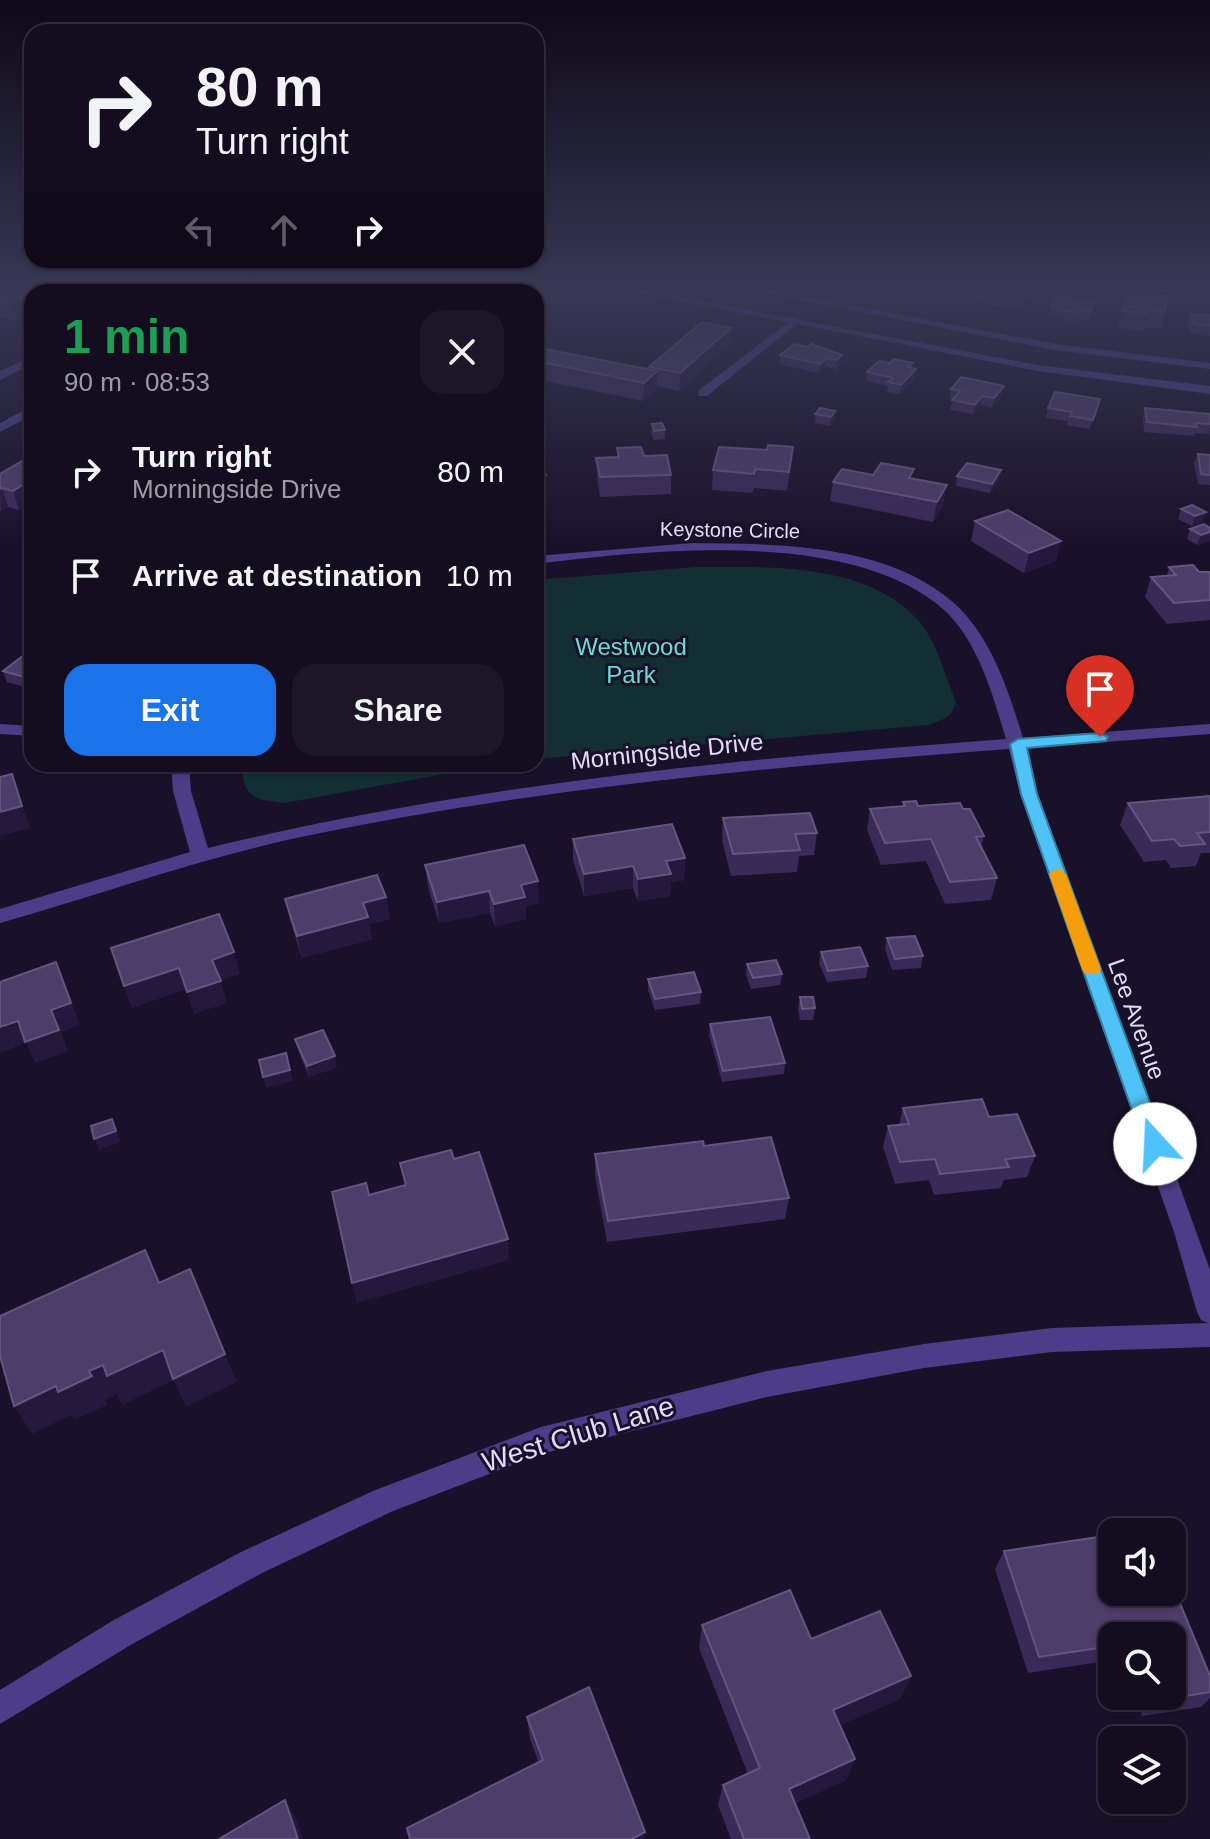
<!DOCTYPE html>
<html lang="en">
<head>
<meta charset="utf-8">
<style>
  body { margin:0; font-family:Helvetica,sans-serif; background:#1c1628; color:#f1f3f6; height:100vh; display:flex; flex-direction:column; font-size:30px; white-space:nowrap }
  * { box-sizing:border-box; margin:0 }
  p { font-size:26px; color:#9d9ca4 }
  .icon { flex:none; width:44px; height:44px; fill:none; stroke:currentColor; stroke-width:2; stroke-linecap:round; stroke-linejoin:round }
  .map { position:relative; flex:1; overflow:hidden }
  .sheet { position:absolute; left:24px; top:284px; width:520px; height:488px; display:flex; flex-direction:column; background:#130d1f; border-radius:24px; box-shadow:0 2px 6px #0004,0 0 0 2px #322d3d }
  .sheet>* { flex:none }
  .top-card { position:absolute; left:24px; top:24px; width:520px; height:244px; border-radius:24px; box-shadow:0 2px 6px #0004,0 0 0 2px #322d3d; background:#130d1f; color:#f1f3f6; overflow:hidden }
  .controls { position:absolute; left:1098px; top:1518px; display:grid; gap:16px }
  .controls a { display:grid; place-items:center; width:88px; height:88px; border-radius:16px; background:#130d1f; box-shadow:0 2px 6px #0004,0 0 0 2px #322d3d; font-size:40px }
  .pin { position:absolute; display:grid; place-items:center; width:68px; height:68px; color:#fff; margin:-82px -34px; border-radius:50% 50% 50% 0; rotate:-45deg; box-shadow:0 0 8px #0007 }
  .pin .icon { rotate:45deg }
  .me { position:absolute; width:88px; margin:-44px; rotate:340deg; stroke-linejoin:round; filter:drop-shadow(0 0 6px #0008) }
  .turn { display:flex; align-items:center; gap:28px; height:168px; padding:0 40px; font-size:36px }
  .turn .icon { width:104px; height:104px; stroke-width:2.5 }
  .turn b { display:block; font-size:56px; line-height:68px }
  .lanes { display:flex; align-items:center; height:76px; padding:0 40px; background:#0003; justify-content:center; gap:40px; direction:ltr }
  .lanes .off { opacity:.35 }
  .round { display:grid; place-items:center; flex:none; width:84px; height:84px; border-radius:24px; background:#1c1628 }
  .summary { display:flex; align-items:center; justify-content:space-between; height:136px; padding:0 40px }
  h1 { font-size:48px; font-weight:600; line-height:60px; color:#1e9e55 }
  .primary-button { display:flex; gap:16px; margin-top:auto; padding:16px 40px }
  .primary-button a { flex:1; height:92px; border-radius:24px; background:#1a73e8; color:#fff; font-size:32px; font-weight:600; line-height:92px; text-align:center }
  .primary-button a+a { background:#1c1628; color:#f1f3f6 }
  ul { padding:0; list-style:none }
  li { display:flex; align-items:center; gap:24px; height:104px; padding:0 40px }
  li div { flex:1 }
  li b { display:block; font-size:30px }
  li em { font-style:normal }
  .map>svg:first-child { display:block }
  .green { fill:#142f33 }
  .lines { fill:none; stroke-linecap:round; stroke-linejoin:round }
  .service { fill:#4b3d87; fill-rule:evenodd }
  .minor { fill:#4b3d87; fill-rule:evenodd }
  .tertiary { fill:#4b3d87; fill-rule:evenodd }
  .wall { fill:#3a2a57 }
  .shaded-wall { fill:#25183d }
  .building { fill:#4c3d69; stroke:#645680; stroke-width:2 }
  .route { fill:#4fc3f7; stroke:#337fa1; stroke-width:2 }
  .slow { fill:#f59e0b }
  .labels { text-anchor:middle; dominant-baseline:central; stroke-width:6; stroke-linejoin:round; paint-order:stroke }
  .far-street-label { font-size:20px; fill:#e3dafe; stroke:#191129 }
  .park-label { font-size:24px; fill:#66ded2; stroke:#191129 }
  .street-label { font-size:24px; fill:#e3dafe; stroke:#191129 }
  .near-street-label { font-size:28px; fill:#e3dafe; stroke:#191129 }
</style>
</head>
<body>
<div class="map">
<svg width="1210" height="1839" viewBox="0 0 1210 1839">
  <rect width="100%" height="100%" fill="#191129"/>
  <g class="green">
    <path d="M696 567C767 567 864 562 917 619 937 640 945 676 956 702 952 718 942 720 928 725L536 759V580Z"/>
    <path d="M241 764H499L284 803C252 799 244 797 241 764Z"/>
  </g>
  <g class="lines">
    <polygon class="service" points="794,318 799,321 798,323 707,396 699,396 699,390"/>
    <g class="minor">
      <polygon points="629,291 648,291 1038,365 1210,386 1210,394 1038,371"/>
      <polygon points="756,291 775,291 1055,344 1210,363 1210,369 1055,350"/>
      <path d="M692 543C777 544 886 543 954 603 991 636 1009 692 1023 738L1210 724V734L1026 748 1038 794 1210 1270V1347L1052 1352 924 1368 767 1397 541 1454 393 1511 262 1573 134 1643 0 1724V1690L112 1621 241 1552 373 1491 541 1427 767 1371 924 1344 1052 1328 1208 1323 1201 1320 1197 1312 1174 1232 1020 794 1009 749C770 767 531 788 296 838 195 860 99 895 0 923V909L190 852 173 791 171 764H189L191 791 208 848C470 784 738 759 1006 739 993 696 978 640 943 609 850 528 650 550 536 564V556Z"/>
      <polygon points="0,724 32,726 32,736 0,734"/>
    </g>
    <g class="tertiary">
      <polygon points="32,357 32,364 0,380 0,371"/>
      <polygon points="32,406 32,415 0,432 0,423"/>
    </g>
  </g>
  <g class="wall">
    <polygon points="0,291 53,291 54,292 32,292 32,311 14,320 0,317"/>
    <polygon points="907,291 955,291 948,296 907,292"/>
    <polygon points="975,292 1030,301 1021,310 974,301"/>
    <polygon points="1127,292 1165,312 1161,329 1144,327 1143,331 1118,328"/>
    <polygon points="1073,294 1072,299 1095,302 1088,321 1076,319 1075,322 1057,319 1058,316 1049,314 1051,306"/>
    <polygon points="1191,314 1210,315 1210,336 1191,333 1188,322"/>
    <polygon points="731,328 730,345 679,391 657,386 657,389 643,401 536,379 536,347 649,370 649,367"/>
    <polygon points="780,355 842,355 841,364 836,369 826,367 819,373 779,364"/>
    <polygon points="912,368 915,378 899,394 887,392 888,386 866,381 867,372"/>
    <polygon points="951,389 1002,395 992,407 981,405 973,414 950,410 953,399 949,398"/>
    <polygon points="1100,399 1090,429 1067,425 1068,421 1046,418 1048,408"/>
    <polygon points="1145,408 1210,414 1209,434 1195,433 1194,436 1144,432 1143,418"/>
    <polygon points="835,411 834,421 830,426 814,423 815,414"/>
    <polygon points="652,424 665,430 665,439 654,440 651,433"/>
    <polygon points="793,447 787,491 754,488 752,493 712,490 713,470 767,450"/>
    <polygon points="617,448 644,456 671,475 671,494 600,497 597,477 596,458 617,457"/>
    <polygon points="1198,454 1210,455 1210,485 1198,484 1194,463"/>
    <polygon points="32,455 19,510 8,507 0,511 0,474"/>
    <polygon points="1001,470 999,480 990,493 956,486 957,476"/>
    <polygon points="873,475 912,479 943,505 933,522 830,501 833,482"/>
    <polygon points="1181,509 1206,512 1202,522 1192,526 1178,519"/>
    <polygon points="975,521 1056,561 1024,573 971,541"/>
    <polygon points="1210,528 1210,541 1197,545 1187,539 1190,529"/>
    <polygon points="1169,567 1199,572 1210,572 1210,620 1167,624 1145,597 1151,577 1167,575"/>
    <polygon points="32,649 32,689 7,682 3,671"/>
    <polygon points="1210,796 1210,853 1201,853 1196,866 1171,868 1166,860 1144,862 1120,825 1128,803"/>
    <polygon points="903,802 918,806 963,809 984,836 981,847 997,878 991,900 945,904 926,861 881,865 867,830 870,809 902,807"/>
    <polygon points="723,818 817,833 814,855 799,856 797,872 731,876 722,840"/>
    <polygon points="573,839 685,858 684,880 671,882 670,896 638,901 633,888 584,896 573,860"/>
    <polygon points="425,865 539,903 526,906 526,919 495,926 490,913 439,923 428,887"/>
    <polygon points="386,897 390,919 369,924 372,939 302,958 290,920 285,899"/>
    <polygon points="887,938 923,956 921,968 892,970 885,949"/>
    <polygon points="821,952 868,966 866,978 827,982 819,963"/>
    <polygon points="747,964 782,974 780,985 751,989 746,975"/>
    <polygon points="648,979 701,992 700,1004 655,1010 648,990"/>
    <polygon points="800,997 815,1008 813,1020 800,1020 798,1009"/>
    <polygon points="710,1024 785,1063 784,1074 722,1082 709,1035"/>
    <polygon points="295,1039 337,1067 309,1077 298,1050"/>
    <polygon points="903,1108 989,1117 1035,1156 1027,1177 1004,1180 1001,1188 934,1195 929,1180 895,1184 883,1147 888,1126 899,1125"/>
    <polygon points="704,1146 789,1198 785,1219 607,1242 595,1176 595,1154"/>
    <polygon points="1112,1535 1112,1592 1172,1592 1172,1584 1210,1676 1210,1698 1201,1707 1142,1716 1134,1696 1172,1696 1172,1636 1112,1636 1112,1660 1028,1673 995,1569 1004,1551"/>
    <polygon points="702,1625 811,1639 911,1676 900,1699 840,1725 855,1759 846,1780 795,1803 810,1839 731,1839 718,1805 723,1785 748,1774 699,1648"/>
    <polygon points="527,1717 644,1839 539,1763 530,1739"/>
  </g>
  <g class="shaded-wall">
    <polygon points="32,292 32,311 14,320 10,303"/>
    <polygon points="1031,292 1030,301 1021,310 1022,301"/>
    <polygon points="541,293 542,310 536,314 536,297"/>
    <polygon points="731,328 730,345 679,391 680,373"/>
    <polygon points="842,355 841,364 836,369 837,360"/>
    <polygon points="827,358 826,367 819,373 820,364"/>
    <polygon points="916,369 915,378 899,394 901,385"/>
    <polygon points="657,371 657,389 643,401 644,383"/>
    <polygon points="1004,386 1002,395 992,407 994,398"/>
    <polygon points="982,396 981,405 973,414 975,405"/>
    <polygon points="835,411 834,421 830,426 831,417"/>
    <polygon points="545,454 546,473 536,455"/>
    <polygon points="1001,470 999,480 990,493 992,484"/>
    <polygon points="546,475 546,494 536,495 536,476"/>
    <polygon points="32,479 32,502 19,510 13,491"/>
    <polygon points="947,485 943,505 933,522 937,502"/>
    <polygon points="2,488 8,507 1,512 0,489"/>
    <polygon points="1206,512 1202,522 1192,526 1195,516"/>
    <polygon points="1210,532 1210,541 1197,545 1201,535"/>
    <polygon points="1061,541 1056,561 1024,573 1029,553"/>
    <polygon points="12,774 30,828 0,836 0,812"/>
    <polygon points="685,858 684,880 671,882 670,896 638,901 638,879 666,861"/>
    <polygon points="633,866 633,888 584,896 584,874"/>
    <polygon points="538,881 539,903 526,906 526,919 495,926 494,904 521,885"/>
    <polygon points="489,891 490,913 439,923 437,902"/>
    <polygon points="386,897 390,919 369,924 372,939 302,958 297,936 363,903"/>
    <polygon points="234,952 240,974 218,982 212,960"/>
    <polygon points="56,962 80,1025 61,1032 68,1051 35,1063 26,1043 0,1053 0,1027 51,1010"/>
    <polygon points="179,968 185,990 132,1008 124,986"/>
    <polygon points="221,981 227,1003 194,1014 187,992"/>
    <polygon points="335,1056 337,1067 309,1077 307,1066"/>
    <polygon points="290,1070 293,1081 266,1088 263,1077"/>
    <polygon points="112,1119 121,1142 99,1150 94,1139"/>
    <polygon points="508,1239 509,1260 357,1303 352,1283"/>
    <polygon points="163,1350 225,1354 237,1382 186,1407 174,1380 122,1405 117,1394 105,1400 107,1405 74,1420 71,1415 32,1434 14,1406 103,1365"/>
    <polygon points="911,1676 900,1699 825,1732 833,1710"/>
    <polygon points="855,1759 846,1780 782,1809 789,1789"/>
    <polygon points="285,1800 296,1819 303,1839 298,1839"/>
    <polygon points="645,1832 644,1839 632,1839"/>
  </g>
  <g class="building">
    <polygon points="0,291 36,291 10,303 0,301"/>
    <polygon points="324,291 359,291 356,292 322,292"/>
    <polygon points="510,291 526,291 534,292 508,292"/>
    <polygon points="978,291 1023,291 1031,292 1022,301 975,292"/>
    <polygon points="1059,291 1073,294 1071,299 1095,302 1090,312 1079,310 1077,313 1059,310 1061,307 1051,306"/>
    <polygon points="1127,292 1168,296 1165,312 1148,310 1147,314 1122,311"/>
    <polygon points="1191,314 1210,315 1210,326 1194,324"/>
    <polygon points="702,322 731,328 680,373 649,367"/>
    <polygon points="794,344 808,347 811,344 842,355 837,360 827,358 820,364 780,355"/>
    <polygon points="536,347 657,371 644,383 536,361"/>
    <polygon points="894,359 913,363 908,367 916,369 901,385 888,382 893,378 867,372 879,361 890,363"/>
    <polygon points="961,377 1004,386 994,398 982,396 975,405 952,400 960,391 951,389"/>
    <polygon points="1055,392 1100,399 1093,420 1070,416 1072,412 1048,408"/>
    <polygon points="820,408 835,411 831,417 815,414"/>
    <polygon points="1145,408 1210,414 1210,424 1196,423 1197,427 1147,422"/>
    <polygon points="662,423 665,430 654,431 652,424"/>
    <polygon points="536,441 539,441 545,454 536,455 546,475 536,476"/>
    <polygon points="768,445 793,447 789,472 755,469 754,474 713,470 719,447 767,450"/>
    <polygon points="641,447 644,456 667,455 671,475 600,477 596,458 619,457 617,448"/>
    <polygon points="1198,454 1210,455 1210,475 1201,474"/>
    <polygon points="32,455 32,479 13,491 2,488 0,489 0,474"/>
    <polygon points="881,463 914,469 909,478 947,485 937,502 833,482 842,469 873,475"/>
    <polygon points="967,463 1001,470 992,484 957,476"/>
    <polygon points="1192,505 1206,512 1195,516 1181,509"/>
    <polygon points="1008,510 1061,541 1029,553 975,521"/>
    <polygon points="1204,524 1210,528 1210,532 1201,535 1190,529"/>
    <polygon points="1193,565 1199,572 1210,572 1210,600 1174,603 1151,577 1176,575 1169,567"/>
    <polygon points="32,649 32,679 3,671"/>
    <polygon points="12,774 22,806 0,812 0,777"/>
    <polygon points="1210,796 1210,832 1197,833 1205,844 1180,846 1174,839 1152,841 1128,803"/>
    <polygon points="916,801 918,806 960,803 963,809 970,809 984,836 976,837 997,878 950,882 931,839 885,843 870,809 905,806 903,802"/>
    <polygon points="810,813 817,833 795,834 800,850 733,854 723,818"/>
    <polygon points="672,824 685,858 666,861 671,874 638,879 633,866 584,874 573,839"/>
    <polygon points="524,845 538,881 521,885 525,897 494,904 489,891 437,902 425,865"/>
    <polygon points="377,875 386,897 363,903 368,917 297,936 285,899"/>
    <polygon points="219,914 234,952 212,960 221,981 187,992 179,968 124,986 111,948"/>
    <polygon points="915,936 923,956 895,959 887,938"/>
    <polygon points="860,947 868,966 828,971 821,952"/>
    <polygon points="776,960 782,974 753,978 747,964"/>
    <polygon points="56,962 71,1003 51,1010 59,1030 25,1042 18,1021 0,1027 0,982"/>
    <polygon points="694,972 701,992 655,999 648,979"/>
    <polygon points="800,997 813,997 815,1008 802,1009"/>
    <polygon points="770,1017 785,1063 723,1071 710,1024"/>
    <polygon points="323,1030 335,1056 307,1066 295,1039"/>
    <polygon points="286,1053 290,1070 263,1077 259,1060"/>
    <polygon points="982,1099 989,1117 1017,1114 1035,1156 1005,1159 1009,1167 940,1174 935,1159 900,1162 888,1126 909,1124 903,1108"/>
    <polygon points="112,1119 116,1131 94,1139 91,1126"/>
    <polygon points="771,1137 789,1198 608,1221 595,1154 703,1141 704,1146"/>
    <polygon points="451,1150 454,1159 479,1152 508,1239 352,1283 332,1192 366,1183 369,1195 406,1185 400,1163"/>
    <polygon points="145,1250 159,1283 190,1269 225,1354 173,1379 163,1350 107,1376 103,1365 89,1371 92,1376 58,1392 56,1386 14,1406 0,1356 0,1316"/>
    <polygon points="1112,1535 1112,1592 1172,1592 1172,1584 1210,1676 1210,1692 1155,1701 1153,1696 1172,1696 1172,1636 1112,1636 1112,1646 1039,1657 1004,1551"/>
    <polygon points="790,1590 811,1639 880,1611 911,1676 833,1710 855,1759 789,1789 810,1839 744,1839 723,1785 760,1768 702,1625"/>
    <polygon points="589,1687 645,1832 632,1839 410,1839 407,1828 543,1760 527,1717"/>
    <polygon points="285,1800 298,1839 219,1839"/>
  </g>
  <linearGradient id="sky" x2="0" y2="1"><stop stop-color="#0e0917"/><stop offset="0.53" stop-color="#383854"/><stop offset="1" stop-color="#383854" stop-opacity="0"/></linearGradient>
  <rect width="1210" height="548" fill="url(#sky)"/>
  <polygon class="route" points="1100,733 1108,737 1106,741 1027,748 1037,794 1165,1144 1162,1151 1155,1153 1147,1151 1144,1144 1021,794 1010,744 1018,739"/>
  <polygon class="slow" points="1058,868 1066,874 1101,969 1098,974 1085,974 1082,969 1049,874"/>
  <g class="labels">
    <g class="far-street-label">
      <text transform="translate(730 530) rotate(1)">Keystone Circle</text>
    </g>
    <g class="park-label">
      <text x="631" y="646">Westwood<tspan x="631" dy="28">Park</tspan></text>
    </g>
    <g class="street-label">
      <text transform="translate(667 751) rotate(-6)">Morningside Drive</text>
      <text transform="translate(1137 1019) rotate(70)">Lee Avenue</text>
    </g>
    <g class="near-street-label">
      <text transform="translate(578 1434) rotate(-17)">West Club Lane</text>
    </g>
  </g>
</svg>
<div class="controls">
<a><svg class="icon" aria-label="sound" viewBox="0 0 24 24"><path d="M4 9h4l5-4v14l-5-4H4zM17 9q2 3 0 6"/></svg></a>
<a><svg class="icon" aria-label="search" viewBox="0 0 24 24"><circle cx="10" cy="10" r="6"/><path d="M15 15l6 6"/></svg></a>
<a><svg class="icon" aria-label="layers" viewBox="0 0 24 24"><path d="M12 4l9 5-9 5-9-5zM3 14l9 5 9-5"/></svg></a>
</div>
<div class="pin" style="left:1100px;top:737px;background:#d93025"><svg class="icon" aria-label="arrive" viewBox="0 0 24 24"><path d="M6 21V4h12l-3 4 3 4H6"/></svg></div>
<svg class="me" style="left:1155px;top:1144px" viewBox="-20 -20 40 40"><circle r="19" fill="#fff"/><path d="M0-13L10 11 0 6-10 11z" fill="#4fc3f7"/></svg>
<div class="top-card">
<div class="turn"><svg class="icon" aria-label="right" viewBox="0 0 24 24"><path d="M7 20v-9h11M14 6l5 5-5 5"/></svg><div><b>80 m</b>Turn right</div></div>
<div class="lanes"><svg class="icon off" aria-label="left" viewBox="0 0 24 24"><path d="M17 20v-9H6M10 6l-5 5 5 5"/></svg><svg class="icon off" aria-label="ahead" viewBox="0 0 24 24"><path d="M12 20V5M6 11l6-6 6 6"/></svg><svg class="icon" aria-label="right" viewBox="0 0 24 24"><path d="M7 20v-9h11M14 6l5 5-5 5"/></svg></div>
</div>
<section class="sheet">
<div class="summary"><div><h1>1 min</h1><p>90 m · 08:53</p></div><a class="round"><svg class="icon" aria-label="close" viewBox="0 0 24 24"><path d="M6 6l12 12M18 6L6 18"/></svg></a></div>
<ul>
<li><svg class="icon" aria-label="right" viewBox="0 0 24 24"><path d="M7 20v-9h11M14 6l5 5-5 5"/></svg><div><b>Turn right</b><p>Morningside Drive</p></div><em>80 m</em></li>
<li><svg class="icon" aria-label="arrive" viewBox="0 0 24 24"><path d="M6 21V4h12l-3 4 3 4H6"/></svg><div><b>Arrive at destination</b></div><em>10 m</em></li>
</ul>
<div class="primary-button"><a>Exit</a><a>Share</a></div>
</section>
</div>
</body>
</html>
